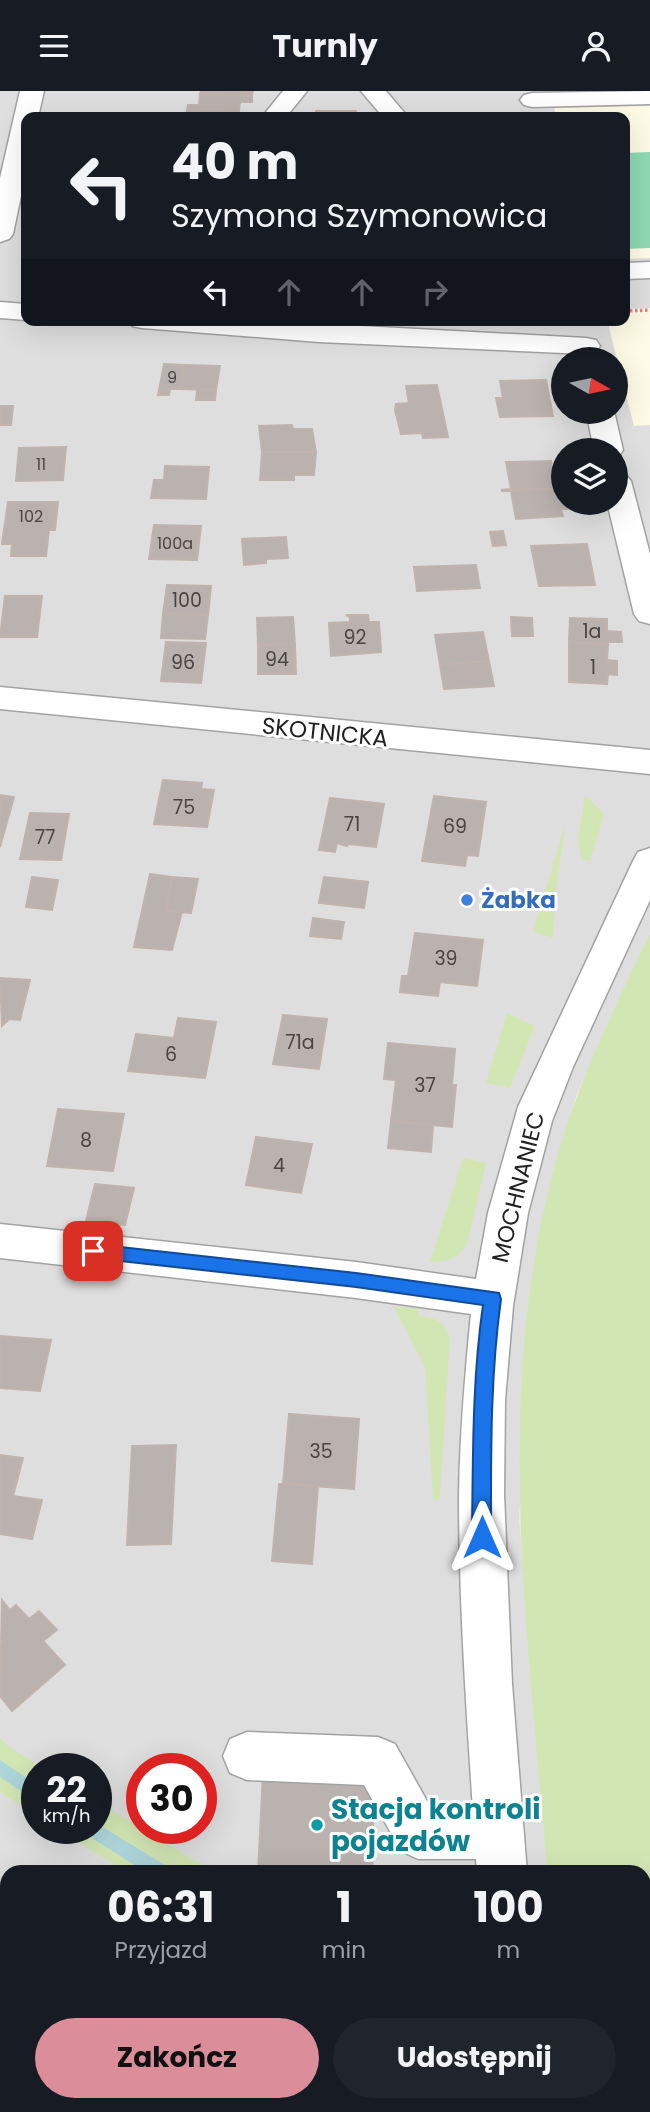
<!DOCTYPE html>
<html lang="pl">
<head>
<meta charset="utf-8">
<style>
  body { margin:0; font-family:Poppins,sans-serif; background:#20242c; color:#f1f3f6; height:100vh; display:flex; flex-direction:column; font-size:26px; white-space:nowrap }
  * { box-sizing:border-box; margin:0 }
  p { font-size:23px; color:#9ea1a6 }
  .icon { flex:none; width:38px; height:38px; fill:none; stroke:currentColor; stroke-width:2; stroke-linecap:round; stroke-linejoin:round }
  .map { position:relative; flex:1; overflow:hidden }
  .drawer { position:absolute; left:0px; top:1774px; width:651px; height:247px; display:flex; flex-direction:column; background:#171b24; border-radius:21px 21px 0 0; box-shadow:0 7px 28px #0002 }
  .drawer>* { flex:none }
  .top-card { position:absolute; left:21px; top:21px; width:609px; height:214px; border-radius:14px; box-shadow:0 7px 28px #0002; background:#171b24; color:#f1f3f6; overflow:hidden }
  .needle { width:46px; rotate:99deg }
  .controls { position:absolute; left:551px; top:256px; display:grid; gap:14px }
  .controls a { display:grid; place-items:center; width:77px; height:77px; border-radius:50%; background:#171b24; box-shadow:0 7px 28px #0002; font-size:35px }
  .speed { position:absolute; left:21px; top:1662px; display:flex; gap:14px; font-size:35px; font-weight:700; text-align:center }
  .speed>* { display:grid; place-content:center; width:91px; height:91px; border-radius:50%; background:#171b24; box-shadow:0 7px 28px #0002; line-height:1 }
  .speed small { font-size:18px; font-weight:400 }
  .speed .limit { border:10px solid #d22; background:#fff; color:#111 }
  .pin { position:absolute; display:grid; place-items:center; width:60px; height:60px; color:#fff; margin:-30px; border-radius:14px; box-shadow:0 4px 10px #0006 }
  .me { position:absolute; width:77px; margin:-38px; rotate:0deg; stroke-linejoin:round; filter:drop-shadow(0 0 5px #0008) }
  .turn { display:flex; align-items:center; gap:24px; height:147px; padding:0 35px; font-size:32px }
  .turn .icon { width:91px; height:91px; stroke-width:2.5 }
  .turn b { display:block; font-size:49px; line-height:60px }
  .lanes { display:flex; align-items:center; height:66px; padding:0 35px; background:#0003; justify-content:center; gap:35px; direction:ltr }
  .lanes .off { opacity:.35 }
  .eta { display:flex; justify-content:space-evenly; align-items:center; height:119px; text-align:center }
  .eta b { font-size:42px; font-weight:700; line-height:49px }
  .primary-button { display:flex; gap:14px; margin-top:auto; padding:14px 35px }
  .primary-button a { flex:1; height:80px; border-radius:42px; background:#db8e99; color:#111; font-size:28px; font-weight:700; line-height:80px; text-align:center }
  .primary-button a+a { background:#20242c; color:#f1f3f6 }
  header { display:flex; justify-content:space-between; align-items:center; height:91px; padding:0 35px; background:#171b24; font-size:32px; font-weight:700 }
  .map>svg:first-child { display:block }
  .residential { fill:#dfdede; fill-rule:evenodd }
  .education { fill:#fdfae5 }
  .grass { fill:#d2e6b4 }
  .pitch { fill:#8ed8b3 }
  .parking { fill:#ddd }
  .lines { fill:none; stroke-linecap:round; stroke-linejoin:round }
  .stream { fill:#add5da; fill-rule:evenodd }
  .building { fill:#bab2ae; stroke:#c1b3ac; stroke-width:2 }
  .minor-casing { stroke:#a2a2a2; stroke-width:3 }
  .path-far1 { stroke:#ee7c7e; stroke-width:3.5; stroke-dasharray:2.5 2.5; stroke-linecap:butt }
  .path { stroke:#ee7c7e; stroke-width:5; stroke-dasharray:4.5 4.5; stroke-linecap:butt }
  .minor { fill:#fff; fill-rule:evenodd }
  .route { fill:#1a73e8; stroke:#114b97; stroke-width:2 }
  .shop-dot { fill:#3f7fe0; stroke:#fff; stroke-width:2.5 }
  .culture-dot { fill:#0f9aa8; stroke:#fff; stroke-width:2.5 }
  .labels { text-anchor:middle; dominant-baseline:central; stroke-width:6; stroke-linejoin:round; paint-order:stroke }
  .far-number-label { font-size:16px; fill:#474544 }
  .number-label { font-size:19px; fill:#474544 }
  .street-label { font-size:23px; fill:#212121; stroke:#fff }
  .shop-label { font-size:23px; font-weight:bold; fill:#366cbe; stroke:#fff; text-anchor:start }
  .near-culture-label { font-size:28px; font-weight:bold; fill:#0d838f; stroke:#fff; text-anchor:start }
</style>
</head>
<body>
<header><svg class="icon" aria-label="menu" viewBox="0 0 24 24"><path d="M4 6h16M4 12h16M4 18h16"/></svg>Turnly<svg class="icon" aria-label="person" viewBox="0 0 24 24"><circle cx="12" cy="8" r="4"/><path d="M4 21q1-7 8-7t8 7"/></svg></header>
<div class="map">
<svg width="650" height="2021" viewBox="0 0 650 2021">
  <rect width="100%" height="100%" fill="#f0ede9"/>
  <path class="residential" d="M0 0H650V842L577 1003 554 1077 519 1425 547 1781 7 1782V2014H566L567 2021H0ZM26 26H625V229H26ZM564 268H616V320H564ZM564 359H616V411H564ZM37 1678H96V1738H37ZM142 1678H201V1738H142Z"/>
  <polygon class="education" points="650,15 650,334 634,335 607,229 625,229 625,26 556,26 554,17"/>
  <g class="grass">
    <polygon points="585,704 604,723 590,770 581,768 578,747"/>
    <polygon points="566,730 556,798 553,847 533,841"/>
    <path d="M650 842V2007L644 2005V1782L547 1781C529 1547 492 1307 554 1077 576 994 614 918 650 842Z"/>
    <polygon points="507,922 535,935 510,997 486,992"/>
    <path d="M463 1067 486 1072 467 1154C458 1168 446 1171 430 1171Z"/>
    <path d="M394 1216 418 1217V1224C435 1227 445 1230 450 1247L440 1408 433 1409 425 1276Z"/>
    <polygon points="0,1647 12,1658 45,1678 37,1678 37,1724 0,1701"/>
    <polygon points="96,1710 214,1781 126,1781 58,1738 96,1738"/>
    <polygon points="291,2014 473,2014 473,2021 290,2021"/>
  </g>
  <polygon class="pitch" points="650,61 650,157 625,158 625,62"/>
  <polygon class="parking" points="650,167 650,217 625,218 625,168"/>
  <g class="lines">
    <g class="stream">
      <polygon points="0,1669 37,1694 37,1711 0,1686"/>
      <polygon points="96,1732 168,1776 170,1782 147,1782 87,1744 85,1738 96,1738"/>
      <polygon points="650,1983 650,2021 638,2021 638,2014 644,2014 644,1985"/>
    </g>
  </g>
  <g class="building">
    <polygon points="201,0 253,0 252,4 200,3"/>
    <polygon points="200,3 252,4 252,11 240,11 239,20 187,19 188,14 199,14"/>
    <polygon points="187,19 239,20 238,26 186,26"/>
    <polygon points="316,20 356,20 357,26 316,26"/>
    <polygon points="164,273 184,274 181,298 170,298 169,304 158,304"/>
    <polygon points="185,274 220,275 216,299 181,298"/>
    <polygon points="546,289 553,325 500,326 496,307 503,307 500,290"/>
    <polygon points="437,294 448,346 423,347 422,342 401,343 395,319 396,313 409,312 406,295"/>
    <polygon points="197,299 216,299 215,309 196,309"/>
    <polygon points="0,315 13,315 11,334 0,334"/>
    <polygon points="292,334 293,338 312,338 316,361 262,361 259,335"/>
    <polygon points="66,356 63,389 16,390 19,357"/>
    <polygon points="262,361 316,361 314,384 294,384 294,389 260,389"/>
    <polygon points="551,370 552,377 558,377 560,386 564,386 564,397 501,399 511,398 506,371"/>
    <polygon points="165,375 209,376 206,408 151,407 154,389 164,389"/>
    <polygon points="564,397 564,411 567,418 561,418 563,425 516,428 511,400 501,400"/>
    <polygon points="8,411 58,411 55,439 49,439 46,465 11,465 12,453 2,453"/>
    <polygon points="154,434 201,435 197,469 149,468"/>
    <polygon points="503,440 506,454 493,455 490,441"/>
    <polygon points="286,446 288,467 266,468 266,472 244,474 242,448"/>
    <polygon points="587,453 595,494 539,495 531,455"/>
    <polygon points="476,474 480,497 417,500 414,476"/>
    <polygon points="167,494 211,495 208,524 163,523"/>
    <polygon points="5,505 42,505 37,546 0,546"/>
    <polygon points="163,523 208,524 205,548 161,547"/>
    <polygon points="346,524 368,524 369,531 379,531 381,561 331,565 329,532 350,531 350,526"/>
    <polygon points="293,526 295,553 258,554 257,527"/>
    <polygon points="511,526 532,527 533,545 512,545"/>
    <polygon points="570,527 607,528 607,540 621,541 622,551 608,551 608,554 569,551"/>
    <polygon points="483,541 489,570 440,574 435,544"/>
    <polygon points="166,551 206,552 201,592 161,590"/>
    <polygon points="569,551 608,554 607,569 617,570 617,584 608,583 607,593 569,591"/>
    <polygon points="295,553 296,583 258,583 258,554"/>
    <polygon points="489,570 494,595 444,598 440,574"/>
    <polygon points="163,689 202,692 201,698 214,699 207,736 154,733"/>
    <polygon points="0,704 14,706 0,756"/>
    <polygon points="434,705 486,711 478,765 467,764 465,775 422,770"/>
    <polygon points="330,707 384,713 376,756 348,753 347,755 337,752 335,761 319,759"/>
    <polygon points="30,722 69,723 61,769 20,768"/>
    <polygon points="150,783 172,786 166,820 182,821 172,859 134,856"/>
    <polygon points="32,786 58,789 52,819 26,816"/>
    <polygon points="172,786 198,788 191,822 166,820"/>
    <polygon points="324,786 368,791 364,817 319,812"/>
    <polygon points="313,827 344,831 341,848 310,845"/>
    <polygon points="415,842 483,849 477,895 440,891 438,905 400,901 402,885 408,885"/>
    <polygon points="0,887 30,889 20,929 9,928 2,935"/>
    <polygon points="283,924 327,928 319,978 273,973"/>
    <polygon points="178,927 216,931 205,987 128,980 136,943 174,947"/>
    <polygon points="388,952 455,958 452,994 456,994 452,1036 391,1030 396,989 384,988"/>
    <polygon points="58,1018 124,1023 113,1080 47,1075"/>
    <polygon points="391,1030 433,1034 431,1061 388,1057"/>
    <polygon points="256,1046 312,1053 301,1102 246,1094"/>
    <polygon points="95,1093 134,1097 125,1134 86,1130"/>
    <polygon points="0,1245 51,1249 40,1300 0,1297"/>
    <polygon points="289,1323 359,1328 354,1398 283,1393"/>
    <polygon points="176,1354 171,1453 127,1454 132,1355"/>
    <polygon points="0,1364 23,1367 13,1405 42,1409 32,1448 0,1443"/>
    <polygon points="279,1393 318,1395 312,1473 272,1470"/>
    <polygon points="2,1509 10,1519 16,1514 29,1528 39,1520 57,1539 43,1550 65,1574 12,1620 0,1605"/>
    <polygon points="263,1682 374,1686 372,1782 258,1782"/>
    <polygon points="3,1808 7,1809 7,1951 0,1950 0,1822"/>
    <polygon points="157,2014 260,2014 259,2020 253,2021 156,2021"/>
  </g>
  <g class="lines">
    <defs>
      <g id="minor">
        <polygon points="20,0 44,0 38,26 26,26 26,81 13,143 9,148 0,151 0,87"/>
        <polygon points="283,0 307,0 286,26 262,26"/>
        <polygon points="361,0 386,0 408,26 383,26"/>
        <polygon points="650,0 650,13 532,16 524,14 520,9 524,4 532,2"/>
        <polygon points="650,171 650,187 625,188 625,172"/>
        <polygon points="0,211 26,213 26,229 0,227"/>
        <polygon points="129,229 248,229 586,247 596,249 600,255 596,261 586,263 319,251 142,237 132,235"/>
        <polygon points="586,320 614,320 623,359 619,365 616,366 616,359 594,359"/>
        <polygon points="616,381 626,384 631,390 650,463 650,533 639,530 634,523 607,411 616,411"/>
        <polygon points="0,596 650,659 650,683 0,618"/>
        <path d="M650 757V809L573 976 552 1030 528 1122 513 1215 505 1309 504 1403 512 1593 527 1782H477L476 1768H418L401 1760 364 1694 247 1689 230 1682 223 1665 230 1648 247 1641 378 1646 395 1653 432 1719H473C466 1614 459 1509 459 1404 460 1343 465 1283 471 1223L356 1207 0 1167V1133L356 1171 476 1188 488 1122 518 1016 633 770 638 761Z"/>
        <rect x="491" y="2014" width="54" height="7"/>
      </g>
    </defs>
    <use href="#minor" class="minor-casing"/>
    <polyline class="path-far1" points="625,220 650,219"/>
    <polyline class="path" points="100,2021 101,2014"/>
    <use href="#minor" class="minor"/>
  </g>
  <path class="route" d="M93 1153 356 1182 499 1202 501 1208C490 1287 491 1366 491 1446L488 1452 482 1454 475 1452 472 1446C473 1368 472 1290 483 1214L356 1196 93 1167 87 1165 84 1160 87 1155Z"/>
  <circle class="shop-dot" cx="467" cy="809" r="7"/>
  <circle class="culture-dot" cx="317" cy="1734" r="7"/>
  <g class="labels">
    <g class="far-number-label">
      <text x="172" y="286">9</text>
      <text x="41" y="373">11</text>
      <text x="31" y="425">102</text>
      <text x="175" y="452">100a</text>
    </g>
    <g class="number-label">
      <text x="187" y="509">100</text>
      <text x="592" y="540">1a</text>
      <text x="355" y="546">92</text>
      <text x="277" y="568">94</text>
      <text x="183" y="571">96</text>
      <text x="593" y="576">1</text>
      <text x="184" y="716">75</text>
      <text x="352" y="733">71</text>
      <text x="455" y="735">69</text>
      <text x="45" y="746">77</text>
      <text x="446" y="867">39</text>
      <text x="300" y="951">71a</text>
      <text x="171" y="963">6</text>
      <text x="425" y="994">37</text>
      <text x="86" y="1049">8</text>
      <text x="279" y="1074">4</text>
      <text x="321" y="1360">35</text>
    </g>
    <g class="street-label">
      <text transform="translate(325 641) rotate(6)">SKOTNICKA</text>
      <text transform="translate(518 1096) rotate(-76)">MOCHNANIEC</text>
    </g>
    <g class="shop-label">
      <text x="481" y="809">Żabka</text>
    </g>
    <g class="near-culture-label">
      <text x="331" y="1718">Stacja kontroli<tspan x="331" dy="32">pojazdów</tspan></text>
    </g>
  </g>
</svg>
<div class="controls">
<a><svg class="needle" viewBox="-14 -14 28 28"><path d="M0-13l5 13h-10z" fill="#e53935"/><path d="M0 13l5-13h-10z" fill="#9ea1a6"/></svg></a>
<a><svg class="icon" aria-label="layers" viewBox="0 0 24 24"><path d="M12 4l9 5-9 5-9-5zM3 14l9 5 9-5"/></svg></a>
</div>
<div class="speed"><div>22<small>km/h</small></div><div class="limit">30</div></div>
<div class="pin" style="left:93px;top:1160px;background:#d93025"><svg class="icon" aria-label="arrive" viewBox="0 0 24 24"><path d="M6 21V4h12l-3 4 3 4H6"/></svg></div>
<svg class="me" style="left:482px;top:1446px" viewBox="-20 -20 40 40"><path d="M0-17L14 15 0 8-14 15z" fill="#1a73e8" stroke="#fff" stroke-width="4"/></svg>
<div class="top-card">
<div class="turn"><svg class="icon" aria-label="left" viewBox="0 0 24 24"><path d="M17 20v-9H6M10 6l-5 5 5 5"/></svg><div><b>40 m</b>Szymona Szymonowica</div></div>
<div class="lanes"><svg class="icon" aria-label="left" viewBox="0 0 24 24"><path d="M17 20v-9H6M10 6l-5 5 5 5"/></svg><svg class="icon off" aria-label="ahead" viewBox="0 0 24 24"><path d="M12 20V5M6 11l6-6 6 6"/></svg><svg class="icon off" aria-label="ahead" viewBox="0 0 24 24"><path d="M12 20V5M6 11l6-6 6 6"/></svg><svg class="icon off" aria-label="right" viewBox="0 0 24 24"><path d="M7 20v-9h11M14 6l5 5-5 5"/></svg></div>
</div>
<section class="drawer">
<div class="eta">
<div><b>06:31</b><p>Przyjazd</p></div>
<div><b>1</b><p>min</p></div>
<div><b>100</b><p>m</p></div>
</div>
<div class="primary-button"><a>Zakończ</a><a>Udostępnij</a></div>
</section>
</div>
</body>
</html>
